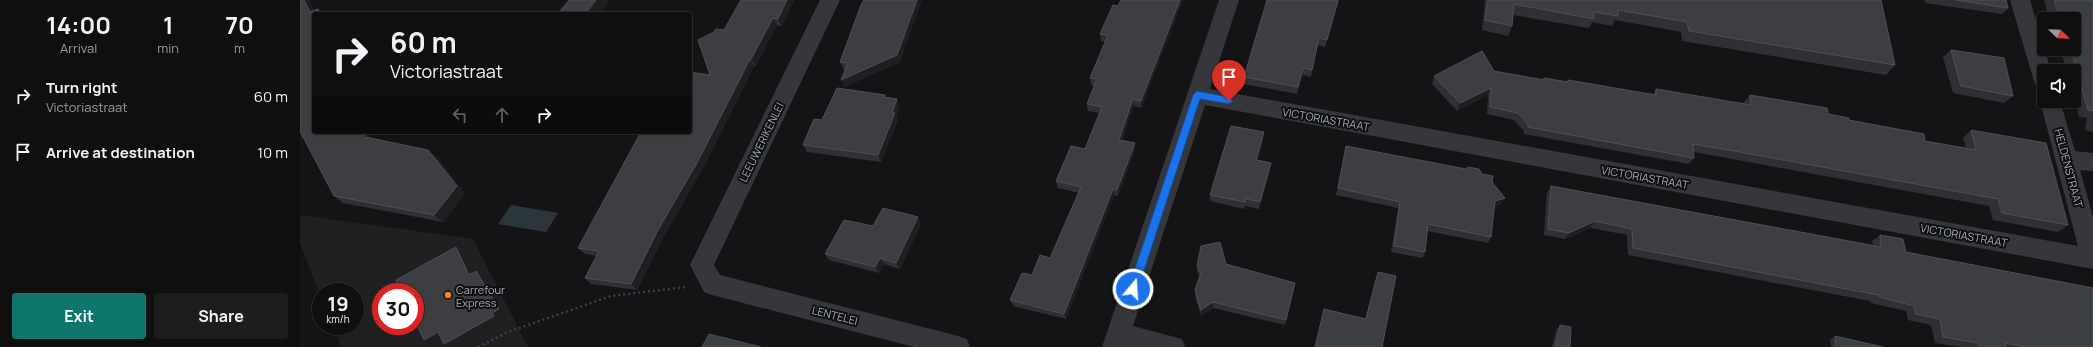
<!DOCTYPE html>
<html lang="en">
<head>
<meta charset="utf-8">
<style>
  body { margin:0; font-family:Manrope,sans-serif; background:#1d1d1e; color:#f1f3f6; height:100vh; display:flex; flex-direction:column; font-size:15px; white-space:nowrap }
  * { box-sizing:border-box; margin:0 }
  p { font-size:13px; color:#9b9c9f }
  .icon { flex:none; width:22px; height:22px; fill:none; stroke:currentColor; stroke-width:2; stroke-linecap:round; stroke-linejoin:round }
  .map { position:relative; flex:1; overflow:hidden }
  .side { display:flex; flex-direction:column; background:#0f0f10; width:300px }
  .side>* { flex:none }
  .banner { position:absolute; left:12px; top:12px; width:380px; height:122px; border-radius:4px; box-shadow:0 1px 3px #0004,0 0 0 1px #2f2f30; background:#0f0f10; color:#f1f3f6; overflow:hidden }
  .needle { width:26px; rotate:113deg }
  .tools { position:absolute; left:1737px; top:12px; display:grid; gap:8px }
  .tools a { display:grid; place-items:center; width:44px; height:44px; border-radius:4px; background:#0f0f10; box-shadow:0 1px 3px #0004,0 0 0 1px #2f2f30; font-size:20px }
  .speed { position:absolute; left:12px; top:283px; display:flex; gap:8px; font-size:20px; font-weight:700; text-align:center }
  .speed>* { display:grid; place-content:center; width:52px; height:52px; border-radius:50%; background:#0f0f10; box-shadow:0 1px 3px #0004,0 0 0 1px #2f2f30; line-height:1 }
  .speed small { font-size:10px; font-weight:400 }
  .speed .limit { border:6px solid #d22; background:#fff; color:#111 }
  .pin { position:absolute; display:grid; place-items:center; width:34px; height:34px; color:#fff; margin:-41px -17px; border-radius:50% 50% 50% 0; rotate:-45deg; box-shadow:0 0 4px #0007 }
  .pin .icon { rotate:45deg }
  .me { position:absolute; width:44px; margin:-22px; rotate:18deg; stroke-linejoin:round; filter:drop-shadow(0 0 3px #0008) }
  .turn { display:flex; align-items:center; gap:14px; height:84px; padding:0 12px; font-size:18px }
  .turn .icon { width:52px; height:52px; stroke-width:2.5 }
  .turn b { display:block; font-size:28px; line-height:34px }
  .lanes { display:flex; align-items:center; height:38px; padding:0 12px; background:#0003; justify-content:center; gap:20px; direction:ltr }
  .lanes .off { opacity:.35 }
  .eta { display:flex; justify-content:space-evenly; align-items:center; height:68px; text-align:center }
  .eta b { font-size:24px; font-weight:700; line-height:28px }
  .button { display:flex; gap:8px; margin-top:auto; padding:8px 12px }
  .button a { flex:1; height:46px; border-radius:4px; background:#0f766e; color:#fff; font-size:16px; font-weight:700; line-height:46px; text-align:center }
  .button a+a { background:#1d1d1e; color:#f1f3f6 }
  ul { padding:0; list-style:none }
  li { display:flex; align-items:center; gap:12px; height:56px; padding:0 12px }
  li div { flex:1 }
  li b { display:block; font-size:15px }
  li em { font-style:normal }
  main { display:flex; flex:1; min-height:0 }
  .map>svg:first-child { display:block }
  .built { fill:#202023; fill-rule:evenodd }
  .water { fill:#2a363a }
  .lines { fill:none; stroke-linecap:round; stroke-linejoin:round }
  .path { stroke:#3b3e42; stroke-width:2.5; stroke-dasharray:2 3; stroke-linecap:butt }
  .minor { fill:#35373b; fill-rule:evenodd }
  .wall { fill:#303034 }
  .shaded-wall { fill:#1f1f22 }
  .building { fill:#3c3e42; stroke:#4d5054 }
  .route { fill:#1a73e8; stroke:#114b97 }
  .poi-dot { fill:#f88329; stroke:#0f0f11; stroke-width:1.5 }
  .labels { text-anchor:middle; dominant-baseline:central; stroke-width:4; stroke-linejoin:round; paint-order:stroke }
  .street-label { font-size:11px; fill:#a5aeb6; stroke:#0f0f11 }
  .poi-label { font-size:11px; fill:#a5aeb6; stroke:#0f0f11; text-anchor:start }
</style>
</head>
<body>
<main>
<section class="side">
<div class="eta">
<div><b>14:00</b><p>Arrival</p></div>
<div><b>1</b><p>min</p></div>
<div><b>70</b><p>m</p></div>
</div>
<ul>
<li><svg class="icon" aria-label="right" viewBox="0 0 24 24"><path d="M7 20v-9h11M14 6l5 5-5 5"/></svg><div><b>Turn right</b><p>Victoriastraat</p></div><em>60 m</em></li>
<li><svg class="icon" aria-label="arrive" viewBox="0 0 24 24"><path d="M6 21V4h12l-3 4 3 4H6"/></svg><div><b>Arrive at destination</b></div><em>10 m</em></li>
</ul>
<div class="button"><a>Exit</a><a>Share</a></div>
</section>
<div class="map">
<svg width="1793" height="347" viewBox="0 0 1793 347">
  <rect width="100%" height="100%" fill="#141416"/>
  <path class="built" d="M0 215 173 239 228 347H41L33 326H55V292H21V297L0 243ZM81 292H115V326H81Z"/>
  <polygon class="water" points="211,205 258,213 246,232 198,224"/>
  <g class="lines">
    <polyline class="path" points="178,347 208,332 311,296 386,287"/>
    <g class="minor">
      <polygon points="520,0 540,0 414,265 420,275 658,336 667,339 670,347 614,347 412,295 404,292 390,265"/>
      <polygon points="919,0 939,0 910,89 1778,246 1740,101 1744,95 1744,101 1760,101 1775,151 1793,153 1793,171 1780,170 1793,217 1793,269 905,105 833,326 882,339 885,347 802,347"/>
      <polygon points="1710,0 1730,0 1751,71 1744,71 1744,89 1737,87 1734,81"/>
    </g>
  </g>
  <g class="wall">
    <polygon points="9,0 14,11 18,9 23,14 14,14 14,132 68,132 71,138 136,157 165,193 143,222 43,203 34,196 4,138 2,139"/>
    <polygon points="441,0 494,0 482,26 477,25 456,66 454,66 403,168 363,238 337,290 291,284 285,278 297,256 285,254 278,248 410,75 424,30"/>
    <polygon points="821,0 883,0 841,108 834,106 822,140 835,143 835,150 818,196 814,195 766,319 713,306 710,300 732,275 750,258 779,193 758,188 756,181 785,149 799,113 788,111 787,104 795,86 791,85 790,78 805,42 801,41 800,34 818,6"/>
    <polygon points="967,0 1039,0 1025,47 1017,45 1011,77 1002,75 997,94 943,84 944,77"/>
    <polygon points="1185,0 1581,0 1595,65 1586,75 1382,41 1381,32 1315,20 1312,26 1292,22 1289,28 1213,15 1212,26 1208,36 1182,30"/>
    <polygon points="1625,0 1706,0 1708,8 1702,14 1625,3"/>
    <polygon points="1744,0 1793,0 1793,132 1785,130 1787,118 1779,117 1774,97 1774,71 1767,71 1760,49 1774,49 1774,19 1749,19"/>
    <polygon points="1651,50 1713,96 1704,103 1653,93 1643,57"/>
    <polygon points="540,62 600,62 544,87 545,70 544,70"/>
    <polygon points="1194,71 1243,80 1244,78 1267,82 1268,80 1353,95 1356,89 1444,104 1444,102 1450,95 1528,114 1625,141 1666,148 1663,138 1671,130 1768,225 1758,232 1693,220 1689,206 1394,152 1394,158 1389,164 1224,134 1224,131 1214,120 1187,114 1188,95 1157,111 1132,84 1134,76"/>
    <polygon points="585,95 586,97 600,106 596,116 598,120 581,162 507,152 503,145 522,120"/>
    <polygon points="964,132 963,139 958,160 971,163 970,169 959,209 945,206 944,209 910,201 910,195"/>
    <polygon points="1046,146 1182,174 1192,182 1201,204 1194,207 1191,237 1188,243 1127,231 1125,252 1122,258 1091,252 1098,208 1036,195"/>
    <polygon points="1251,186 1573,245 1572,241 1580,235 1606,252 1793,347 1661,347 1635,343 1631,325 1608,320 1606,311 1571,303 1570,301 1328,255 1327,235 1291,228 1265,239 1244,235 1247,193"/>
    <polygon points="618,217 621,224 600,269 584,264 579,273 529,260 525,254 573,226"/>
    <polygon points="926,264 993,289 985,325 913,308 901,316 895,296 895,290 900,277 897,272 897,266"/>
    <polygon points="1078,272 1082,347 1065,319"/>
    <polygon points="1260,325 1270,347 1252,347 1256,331"/>
    <polygon points="1535,336 1583,347 1531,347 1530,340"/>
  </g>
  <g class="shaded-wall">
    <polygon points="4,0 9,0 16,14 10,12"/>
    <polygon points="296,0 310,0 300,14 285,14"/>
    <polygon points="487,0 494,0 482,26 478,19"/>
    <polygon points="617,0 622,0 600,62 544,87 541,80"/>
    <polygon points="880,0 883,0 841,108 841,101"/>
    <polygon points="1038,0 1039,0 1025,47 1027,40"/>
    <polygon points="18,9 23,14 20,14"/>
    <polygon points="473,18 477,25 456,66 451,59"/>
    <polygon points="450,59 454,66 403,168 363,238 337,290 331,284 357,232"/>
    <polygon points="1003,68 1002,75 997,94 998,87"/>
    <polygon points="1191,88 1188,95 1157,111 1160,103"/>
    <polygon points="597,99 600,106 596,116 598,120 581,162 578,155"/>
    <polygon points="833,99 834,106 819,147 819,140"/>
    <polygon points="0,130 8,136 2,139 0,137"/>
    <polygon points="63,132 68,132 74,144 65,137"/>
    <polygon points="964,132 963,139 956,166 956,160"/>
    <polygon points="835,143 835,150 818,196 817,190"/>
    <polygon points="128,150 136,157 165,193 143,222 134,215"/>
    <polygon points="971,163 970,169 959,209 960,202"/>
    <polygon points="813,189 814,195 766,319 764,314"/>
    <polygon points="1205,198 1201,204 1192,208 1195,201"/>
    <polygon points="618,217 621,224 600,269 596,263"/>
    <polygon points="1295,221 1291,228 1265,239 1269,233"/>
    <polygon points="156,247 166,255 180,283 169,275"/>
    <polygon points="580,258 584,264 579,273 575,267"/>
    <polygon points="176,271 187,278 209,316 203,321 204,324 162,347 149,347 144,344 192,313"/>
    <polygon points="913,302 913,308 901,316 901,310"/>
    <polygon points="138,332 149,339 135,347 124,340"/>
  </g>
  <g class="building">
    <polygon points="0,0 4,0 10,12 18,9 20,14 14,14 14,132 63,132 65,137 128,150 157,186 134,215 34,196 0,131"/>
    <polygon points="269,0 296,0 285,14 258,14"/>
    <polygon points="441,0 487,0 478,19 473,18 451,59 450,59 398,161 357,232 331,284 285,278 299,251 278,248 341,132 390,132 390,72 410,75 398,40 414,32 416,29 424,30"/>
    <polygon points="564,0 617,0 597,55 541,80 548,63 540,62 561,5"/>
    <polygon points="821,0 880,0 841,101 833,99 819,140 835,143 817,190 813,189 764,314 710,300 722,273 732,275 740,255 750,258 781,187 756,181 771,146 785,149 802,107 787,104 797,79 790,78 808,35 800,34 813,5 818,6"/>
    <polygon points="967,0 1038,0 1027,40 1019,38 1012,70 1003,68 998,87 944,77"/>
    <polygon points="1188,0 1581,0 1595,65 1389,31 1387,22 1318,10 1318,16 1294,12 1294,19 1214,4 1212,26 1185,20"/>
    <polygon points="1655,0 1706,0 1708,8"/>
    <polygon points="1754,0 1793,0 1793,111 1788,110 1771,49 1774,49 1774,19 1760,19"/>
    <polygon points="1651,50 1704,58 1713,96 1661,86"/>
    <polygon points="1182,51 1194,71 1244,80 1244,78 1268,82 1268,80 1356,95 1356,89 1451,105 1450,95 1527,108 1528,114 1549,118 1549,120 1624,134 1625,141 1676,150 1671,130 1746,143 1768,225 1702,213 1698,199 1434,151 1393,144 1394,158 1228,127 1228,124 1218,113 1190,107 1191,88 1160,103 1134,76"/>
    <polygon points="537,88 585,95 584,97 597,99 592,113 595,113 578,155 503,145 514,119 522,120"/>
    <polygon points="931,126 964,132 956,160 971,163 960,202 946,199 945,202 910,195"/>
    <polygon points="1046,146 1166,169 1168,167 1179,169 1182,174 1193,176 1192,182 1205,198 1195,201 1191,237 1128,224 1125,252 1094,246 1100,202 1038,188"/>
    <polygon points="1251,186 1581,247 1580,235 1603,239 1606,252 1793,288 1793,347 1727,347 1705,343 1706,346 1700,345 1700,347 1679,347 1678,343 1643,337 1640,319 1616,314 1614,306 1579,297 1578,295 1333,248 1332,229 1295,221 1269,233 1248,229"/>
    <polygon points="583,208 618,217 596,263 580,258 575,267 525,254 544,220 573,226"/>
    <polygon points="920,242 926,264 995,283 986,320 913,302 901,310 895,290 901,273 897,266 901,246"/>
    <polygon points="156,247 169,275 176,271 199,309 192,313 194,316 144,344 138,332 124,340 115,321 115,292 101,292 96,280"/>
    <polygon points="1078,272 1096,276 1082,347 1015,347 1024,309 1066,319"/>
    <polygon points="1260,325 1271,327 1270,347 1255,347"/>
    <polygon points="409,334 461,347 402,347"/>
    <polygon points="1535,336 1583,347 1536,347"/>
  </g>
  <polygon class="route" points="897,91 929,97 933,101 929,104 900,99 838,289 833,293 828,289 893,95"/>
  <circle class="poi-dot" cx="148" cy="295" r="4"/>
  <g class="labels">
    <g class="street-label">
      <text transform="translate(1026 119) rotate(10)">VICTORIASTRAAT</text>
      <text transform="translate(461 142) rotate(-64)">LEEUWERIKENLEI</text>
      <text transform="translate(1769 168) rotate(75)">HELDENSTRAAT</text>
      <text transform="translate(1345 177) rotate(10)">VICTORIASTRAAT</text>
      <text transform="translate(1664 235) rotate(10)">VICTORIASTRAAT</text>
      <text transform="translate(535 315) rotate(14)">LENTELEI</text>
    </g>
    <g class="poi-label">
      <text x="156" y="289">Carrefour<tspan x="156" dy="13">Express</tspan></text>
    </g>
  </g>
</svg>
<div class="tools">
<a><svg class="needle" viewBox="-14 -14 28 28"><path d="M0-13l5 13h-10z" fill="#e53935"/><path d="M0 13l5-13h-10z" fill="#9b9c9f"/></svg></a>
<a><svg class="icon" aria-label="sound" viewBox="0 0 24 24"><path d="M4 9h4l5-4v14l-5-4H4zM17 9q2 3 0 6"/></svg></a>
</div>
<div class="speed"><div>19<small>km/h</small></div><div class="limit">30</div></div>
<div class="pin" style="left:929px;top:101px;background:#d93025"><svg class="icon" aria-label="arrive" viewBox="0 0 24 24"><path d="M6 21V4h12l-3 4 3 4H6"/></svg></div>
<svg class="me" style="left:833px;top:289px" viewBox="-20 -20 40 40"><circle r="17" fill="#1a73e8" stroke="#fff" stroke-width="3"/><path d="M0-11L8 9 0 5-8 9z" fill="#fff"/></svg>
<div class="banner">
<div class="turn"><svg class="icon" aria-label="right" viewBox="0 0 24 24"><path d="M7 20v-9h11M14 6l5 5-5 5"/></svg><div><b>60 m</b>Victoriastraat</div></div>
<div class="lanes"><svg class="icon off" aria-label="left" viewBox="0 0 24 24"><path d="M17 20v-9H6M10 6l-5 5 5 5"/></svg><svg class="icon off" aria-label="ahead" viewBox="0 0 24 24"><path d="M12 20V5M6 11l6-6 6 6"/></svg><svg class="icon" aria-label="right" viewBox="0 0 24 24"><path d="M7 20v-9h11M14 6l5 5-5 5"/></svg></div>
</div>
</div>
</main>
</body>
</html>
